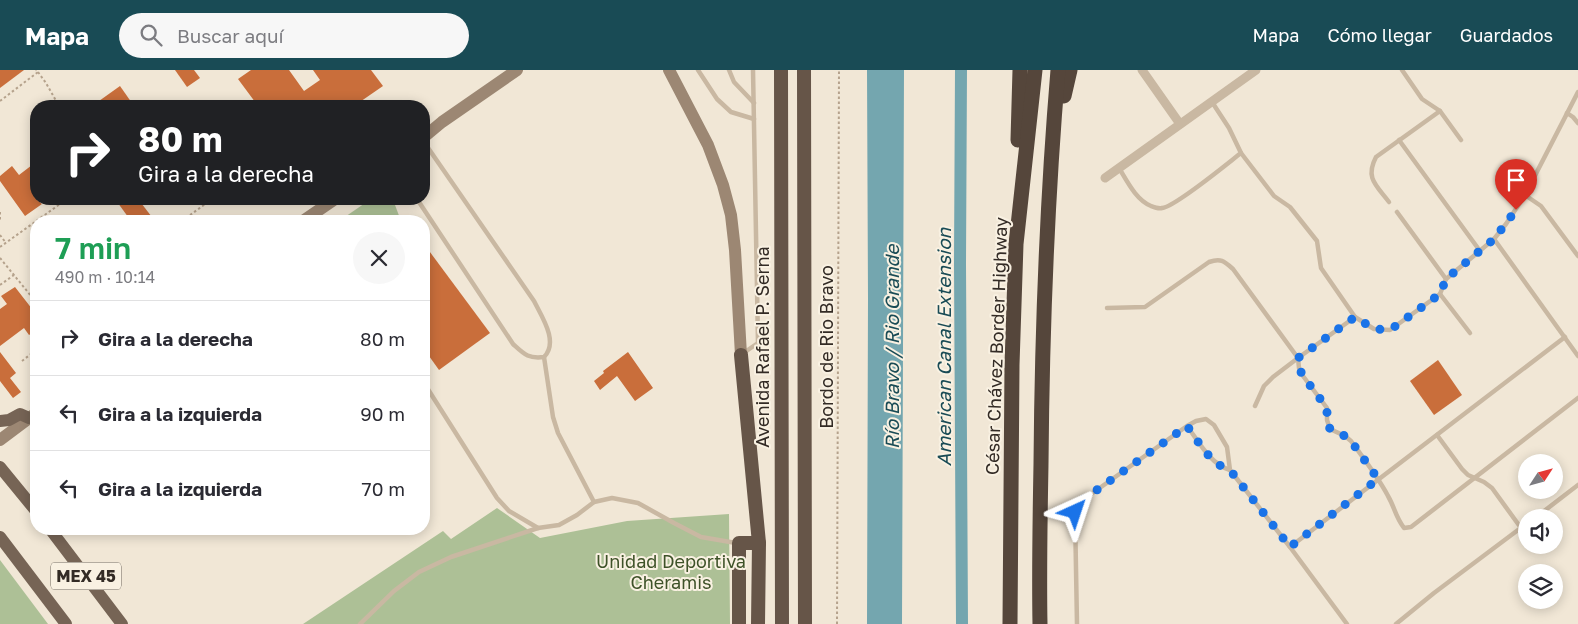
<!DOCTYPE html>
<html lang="es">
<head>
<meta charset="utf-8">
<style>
  body { margin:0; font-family:"Golos Text",sans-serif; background:#f7f7f7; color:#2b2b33; height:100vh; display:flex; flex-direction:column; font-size:19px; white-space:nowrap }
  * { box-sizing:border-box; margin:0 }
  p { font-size:16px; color:#7c7c81 }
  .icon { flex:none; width:28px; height:28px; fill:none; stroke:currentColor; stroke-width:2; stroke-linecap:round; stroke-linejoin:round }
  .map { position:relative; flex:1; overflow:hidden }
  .drawer { position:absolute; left:30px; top:145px; width:400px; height:320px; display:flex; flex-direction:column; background:#fff; border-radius:20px; box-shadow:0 2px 12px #0003 }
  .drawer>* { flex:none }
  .top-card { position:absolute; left:30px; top:30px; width:400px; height:105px; border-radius:20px; box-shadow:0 2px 12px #0003; background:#202124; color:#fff; overflow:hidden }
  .needle { width:32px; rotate:54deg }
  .controls { position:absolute; left:1518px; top:384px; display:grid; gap:10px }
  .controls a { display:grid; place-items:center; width:45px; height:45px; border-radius:50%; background:#fff; box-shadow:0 2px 12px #0003; font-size:25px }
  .pin { position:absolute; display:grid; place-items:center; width:42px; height:42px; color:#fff; margin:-51px -21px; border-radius:50% 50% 50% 0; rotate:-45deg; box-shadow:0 0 5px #0007 }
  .pin .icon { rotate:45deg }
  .me { position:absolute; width:55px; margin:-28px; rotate:42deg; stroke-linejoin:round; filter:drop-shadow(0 0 4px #0008) }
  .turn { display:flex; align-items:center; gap:18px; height:105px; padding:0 25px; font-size:22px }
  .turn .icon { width:65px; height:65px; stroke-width:2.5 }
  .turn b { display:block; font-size:35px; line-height:42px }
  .round { display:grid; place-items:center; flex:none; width:52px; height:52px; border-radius:26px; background:#f7f7f7 }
  .headline { display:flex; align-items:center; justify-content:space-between; height:85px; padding:0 25px }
  h1 { font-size:30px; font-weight:600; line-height:38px; color:#1e9e55 }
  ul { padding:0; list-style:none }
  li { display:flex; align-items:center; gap:15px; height:75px; padding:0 25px; border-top:1px solid #e1e1e2 }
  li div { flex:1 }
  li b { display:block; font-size:19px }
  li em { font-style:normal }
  header { display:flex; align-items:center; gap:30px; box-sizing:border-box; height:70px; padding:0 25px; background:#194b55; color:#fff }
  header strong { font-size:24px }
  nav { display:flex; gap:28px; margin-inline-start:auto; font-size:18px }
  .search { width:350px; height:45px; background:#f7f7f7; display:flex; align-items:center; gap:12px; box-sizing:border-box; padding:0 18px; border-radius:28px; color:#7c7c81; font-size:19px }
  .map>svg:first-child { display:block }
  .green { fill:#adc096 }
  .water { fill:#74a6af }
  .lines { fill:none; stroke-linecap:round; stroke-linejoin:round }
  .canal { stroke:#74a6af; stroke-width:12 }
  .building { fill:#c96e3b }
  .path { stroke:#b5a28c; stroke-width:2; stroke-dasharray:2.5 2.5; stroke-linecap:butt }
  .service { stroke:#c9b8a2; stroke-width:4.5 }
  .minor { stroke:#c9b8a2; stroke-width:9 }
  .secondary { stroke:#9c8773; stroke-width:12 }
  .primary { stroke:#766455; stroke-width:12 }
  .trunk { stroke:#665548; stroke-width:14 }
  .motorway { stroke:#55463b; stroke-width:15 }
  .route { stroke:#1a73e8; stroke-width:9; stroke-dasharray:0 16.2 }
  .labels { text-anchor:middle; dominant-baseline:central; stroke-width:4; stroke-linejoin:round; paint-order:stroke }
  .shield { fill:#f9f1e2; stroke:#6e665e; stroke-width:1 }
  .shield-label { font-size:16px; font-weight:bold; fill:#332b25 }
  .street-label { font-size:18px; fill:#332b25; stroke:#f9f1e2 }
  .park-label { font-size:18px; fill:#3e5228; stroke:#f9f1e2 }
  .water-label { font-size:19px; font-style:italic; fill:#194b55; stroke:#f9f1e2 }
</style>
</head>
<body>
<header>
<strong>Mapa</strong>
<div class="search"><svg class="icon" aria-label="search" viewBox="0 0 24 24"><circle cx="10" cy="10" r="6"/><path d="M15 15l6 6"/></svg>Buscar aquí</div>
<nav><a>Mapa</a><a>Cómo llegar</a><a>Guardados</a></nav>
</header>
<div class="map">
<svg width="1578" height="554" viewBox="0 0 1578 554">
  <rect width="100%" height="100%" fill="#f1e7d6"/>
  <g class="green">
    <polygon points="371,129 391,129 395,135 401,151 339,151"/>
    <polygon points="497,438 540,468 627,451 729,444 730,554 303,554 443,461 451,469"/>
    <polygon points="0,490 48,554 0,554"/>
  </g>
  <polygon class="water" points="867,0 904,0 902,554 867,554 868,228"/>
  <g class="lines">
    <polyline class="canal" points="961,0 960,194 962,554"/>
  </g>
  <g class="building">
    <polygon points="0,0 24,0 0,18"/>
    <polygon points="175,0 194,0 200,8 187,17"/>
    <polygon points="251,0 289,0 304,21 320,10 313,0 371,0 383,16 354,36 350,36 347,32 341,36 258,36 238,9"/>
    <polygon points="120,16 134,36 92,36"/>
    <polygon points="36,92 36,129 42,134 25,146 0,111 0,106 12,96 19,105"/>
    <polygon points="115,129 138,129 155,151 131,151"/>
    <polygon points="424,174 490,263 439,300 424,279"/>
    <polygon points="15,217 36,244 36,260 29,265 24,258 0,276 0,239 7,234 1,226"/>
    <polygon points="0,282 16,303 10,308 21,322 13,328 0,311"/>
    <polygon points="628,282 653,318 635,331 617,306 600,320 594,311 604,303 603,301"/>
    <polygon points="1438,290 1462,325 1434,345 1410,311"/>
  </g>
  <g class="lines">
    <g class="path">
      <polyline points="38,2 46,13 59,36"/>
      <polyline points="0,31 38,2 36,0"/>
      <polyline points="0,142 0,151"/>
      <polyline points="182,151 212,129"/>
      <polyline points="0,165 6,173"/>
      <polyline points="0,177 67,129"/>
      <polyline points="0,188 36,232"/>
      <polyline points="0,215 14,205"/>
      <polyline points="22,291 36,280"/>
      <polyline points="837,554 839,0"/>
    </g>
    <g class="service">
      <polyline points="698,0 717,29 731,42 754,49"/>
      <polyline points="729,0 734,12 754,33"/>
      <polyline points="1402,0 1422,29 1440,41 1461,70"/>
      <polyline points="1567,43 1573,47 1578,53"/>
      <polyline points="1399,70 1480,181"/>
      <path d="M1241 83 1274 126 1290 137 1317 171 1321 198 1355 247 1298 288 1299 298 1303 306 1327 338V350L1330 359 1345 366 1351 371C1364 389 1378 407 1388 426 1395 438 1395 446 1404 458L1411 457 1578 328"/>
      <path d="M1119 98C1127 111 1136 130 1151 136 1153 137 1159 139 1162 138 1175 137 1228 93 1241 83L1229 58 1212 32"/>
      <polyline points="1525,125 1541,136 1578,186"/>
      <path d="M417 129 513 274C524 284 528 289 544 287 559 272 542 247 534 231L424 72"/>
      <path d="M1389 132C1376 115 1365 108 1376 87L1440 41"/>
      <polyline points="1397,142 1446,209"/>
      <polyline points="1494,169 1578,286"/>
      <polyline points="1440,224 1470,263"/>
      <path d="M1107 238 1145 237 1209 192C1221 188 1224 191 1233 199L1298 288 1273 307 1264 316 1255 336"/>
      <polyline points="1355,247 1374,259 1390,260 1440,224 1446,209 1494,169 1506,154 1525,125 1578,22"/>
      <polyline points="742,284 758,273 753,0"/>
      <polyline points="544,287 553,347 558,363 594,432"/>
      <polyline points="424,313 497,428 509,441 538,458"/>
      <polyline points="1437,365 1462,399 1468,405 1484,412 1492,418 1521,458"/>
      <polyline points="1230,400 1290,477 1347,554"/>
      <polyline points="1535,448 1578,415"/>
      <polyline points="1290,477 1565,267"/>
      <polyline points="360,554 394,521 419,502 451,487 538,458 559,455 577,445 594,432 612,428 638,433 674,453 701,467 736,473"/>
      <path d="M1077 554 1075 443 1078 434 1087 427 1187 356 1196 351 1206 349 1214 355 1227 377 1230 400C1210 394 1199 372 1187 356"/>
      <polyline points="1396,554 1434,523 1526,454"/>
    </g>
    <g class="minor">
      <polyline points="1142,0 1180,54"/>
      <polyline points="1105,108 1256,0"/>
    </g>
    <g class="secondary">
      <polyline points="669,0 708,75 723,115 731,145 735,180 741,285"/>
      <polyline points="424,67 442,52 517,0"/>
      <polyline points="303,151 335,129"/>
      <polyline points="0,370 36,343"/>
    </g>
    <g class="primary">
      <polyline points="0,351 9,350 20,344 29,348"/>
      <polyline points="0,397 36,441"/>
      <polyline points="50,459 122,554"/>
      <polyline points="0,467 66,554"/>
    </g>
    <g class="trunk">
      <polyline points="781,0 782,554"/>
      <polyline points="804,0 805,554"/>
      <polyline points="741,285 759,473 758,554"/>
      <polyline points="739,554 739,473 759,473"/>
    </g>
    <g class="motorway">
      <polyline points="1064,26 1070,0"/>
      <polyline points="1018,70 1020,0"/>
      <polyline points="1010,554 1012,295 1016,174 1035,0"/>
      <path d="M1040 554C1039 501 1040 448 1041 394 1042 263 1047 131 1058 0"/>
    </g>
  </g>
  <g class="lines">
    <path class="route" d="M1075 442 1078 434 1087 427 1187 356C1199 372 1210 394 1230 400L1290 477 1378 409 1351 371 1345 366 1330 359 1327 350V338L1303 306 1299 298 1298 288 1355 247 1374 259 1390 260 1440 224 1446 209 1494 169 1516 140"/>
  </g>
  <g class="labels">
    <rect class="shield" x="51" y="492.5" width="70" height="27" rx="4"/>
    <g class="shield-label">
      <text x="86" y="506">MEX 45</text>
    </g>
    <g class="street-label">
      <text transform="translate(996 276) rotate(-88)">César Chávez Border Highway</text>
      <text transform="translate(762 277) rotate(-90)">Avenida Rafael P. Serna</text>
      <text transform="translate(826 277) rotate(-90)">Bordo de Rio Bravo</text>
    </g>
    <g class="park-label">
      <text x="671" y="491">Unidad Deportiva<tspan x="671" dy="21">Cheramis</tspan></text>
    </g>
    <g class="water-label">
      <text transform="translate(891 277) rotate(-90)">Río Bravo / Rio Grande</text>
      <text transform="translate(943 277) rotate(-90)">American Canal Extension</text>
    </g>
  </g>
</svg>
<div class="controls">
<a><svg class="needle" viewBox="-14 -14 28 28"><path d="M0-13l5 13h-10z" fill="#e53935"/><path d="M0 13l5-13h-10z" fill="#7c7c81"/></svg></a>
<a><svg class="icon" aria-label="sound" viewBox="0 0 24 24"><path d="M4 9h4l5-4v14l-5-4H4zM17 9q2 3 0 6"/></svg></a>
<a><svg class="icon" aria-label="layers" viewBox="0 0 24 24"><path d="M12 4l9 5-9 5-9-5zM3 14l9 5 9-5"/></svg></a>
</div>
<div class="pin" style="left:1516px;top:140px;background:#d93025"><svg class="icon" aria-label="arrive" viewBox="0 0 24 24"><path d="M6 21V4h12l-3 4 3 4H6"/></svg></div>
<svg class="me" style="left:1075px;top:442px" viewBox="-20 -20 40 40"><path d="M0-17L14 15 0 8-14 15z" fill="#1a73e8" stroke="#fff" stroke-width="4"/></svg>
<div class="top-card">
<div class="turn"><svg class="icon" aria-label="right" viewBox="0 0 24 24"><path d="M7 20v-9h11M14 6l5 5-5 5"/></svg><div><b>80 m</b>Gira a la derecha</div></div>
</div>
<section class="drawer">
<div class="headline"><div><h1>7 min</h1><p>490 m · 10:14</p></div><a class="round"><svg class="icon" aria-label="close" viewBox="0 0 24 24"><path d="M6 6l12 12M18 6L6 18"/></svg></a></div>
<ul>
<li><svg class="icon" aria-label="right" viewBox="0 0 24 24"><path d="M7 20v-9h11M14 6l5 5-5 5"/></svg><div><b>Gira a la derecha</b></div><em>80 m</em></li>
<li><svg class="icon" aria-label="left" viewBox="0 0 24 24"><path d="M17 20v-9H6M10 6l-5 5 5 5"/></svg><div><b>Gira a la izquierda</b></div><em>90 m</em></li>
<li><svg class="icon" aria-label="left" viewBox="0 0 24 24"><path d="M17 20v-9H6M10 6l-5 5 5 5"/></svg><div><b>Gira a la izquierda</b></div><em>70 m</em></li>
</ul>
</section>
</div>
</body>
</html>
